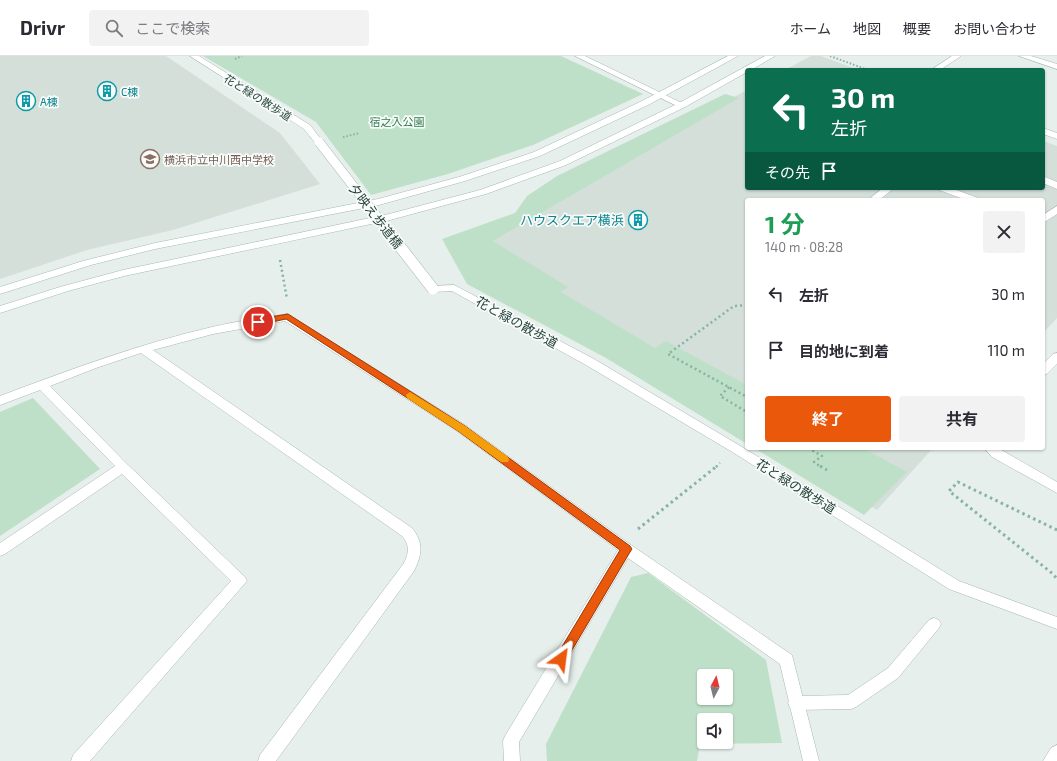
<!DOCTYPE html>
<html lang="ja">
<head>
<meta charset="utf-8">
<style>
  body { margin:0; font-family:"Exo 2","Noto Sans JP",sans-serif; background:#f2f2f3; color:#2b2b33; height:100vh; display:flex; flex-direction:column; font-size:15px; white-space:nowrap }
  * { box-sizing:border-box; margin:0 }
  p { font-size:13px; color:#7c7c81 }
  .icon { flex:none; width:22px; height:22px; fill:none; stroke:currentColor; stroke-width:2; stroke-linecap:round; stroke-linejoin:round }
  .map { position:relative; flex:1; overflow:hidden }
  .sheet { position:absolute; left:745px; top:142px; width:300px; height:252px; display:flex; flex-direction:column; background:#fff; border-radius:4px; box-shadow:0 1px 3px #0004 }
  .sheet>* { flex:none }
  .guide { position:absolute; left:745px; top:12px; width:300px; height:122px; border-radius:4px; box-shadow:0 1px 3px #0004; background:#0b6e4f; color:#fff; overflow:hidden }
  .needle { width:26px; rotate:7deg }
  .fabs { position:absolute; left:697px; top:613px; display:grid; gap:8px }
  .fabs a { display:grid; place-items:center; width:36px; height:36px; border-radius:4px; background:#fff; box-shadow:0 1px 3px #0004; font-size:20px }
  .pin { position:absolute; display:grid; place-items:center; width:34px; height:34px; color:#fff; margin:-17px; border:2px solid #fff; border-radius:50%; box-shadow:0 1px 4px #0007 }
  .me { position:absolute; width:44px; margin:-22px; rotate:31deg; stroke-linejoin:round; filter:drop-shadow(0 0 3px #0008) }
  .turn { display:flex; align-items:center; gap:14px; height:84px; padding:0 20px; font-size:18px }
  .turn .icon { width:52px; height:52px; stroke-width:2.5 }
  .turn b { display:block; font-size:28px; line-height:34px }
  .then { display:flex; align-items:center; height:38px; padding:0 20px; background:#0003; gap:8px; font-size:15px }
  .round { display:grid; place-items:center; flex:none; width:42px; height:42px; border-radius:4px; background:#f2f2f3 }
  .head { display:flex; align-items:center; justify-content:space-between; height:68px; padding:0 20px }
  h1 { font-size:24px; font-weight:700; line-height:30px; color:#1e9e55 }
  .primary-button { display:flex; gap:8px; margin-top:auto; padding:8px 20px }
  .primary-button a { flex:1; height:46px; border-radius:4px; background:#ea580c; color:#fff; font-size:16px; font-weight:700; line-height:46px; text-align:center }
  .primary-button a+a { background:#f2f2f3; color:#2b2b33 }
  ul { padding:0; list-style:none }
  li { display:flex; align-items:center; gap:12px; height:56px; padding:0 20px }
  li div { flex:1 }
  li b { display:block; font-size:15px }
  li em { font-style:normal }
  header { display:flex; align-items:center; gap:24px; box-sizing:border-box; height:56px; padding:0 20px; background:#fff; border-bottom:1px solid #e1e1e2 }
  header strong { font-size:19px }
  nav { display:flex; gap:22px; margin-inline-start:auto; font-size:14px }
  .search { width:280px; height:36px; background:#f2f2f3; display:flex; align-items:center; gap:10px; box-sizing:border-box; padding:0 14px; border-radius:4px; color:#7c7c81; font-size:15px }
  .map>svg:first-child { display:block }
  .built { fill:#d4dfda }
  .green { fill:#bfe0c8; fill-rule:evenodd }
  .lines { fill:none; stroke-linecap:round; stroke-linejoin:round }
  .lane-casing { stroke:#a8b8b2; stroke-width:1 }
  .street-casing { stroke:#a8b8b2; stroke-width:1 }
  .secondary-casing { stroke:#a4bbb3; stroke-width:1 }
  .path-far2 { stroke:#86b3a5; stroke-width:2; stroke-dasharray:1.5 2; stroke-linecap:butt }
  .path-far1 { stroke:#86b3a5; stroke-width:2.5; stroke-dasharray:2 3; stroke-linecap:butt }
  .path { stroke:#86b3a5; stroke-width:3; stroke-dasharray:2.5 3.5; stroke-linecap:butt }
  .lane { fill:#fff; fill-rule:evenodd }
  .street { fill:#fff; fill-rule:evenodd }
  .secondary { fill:#fff; fill-rule:evenodd }
  .street-bridge-far1-casing { stroke:#a8b8b2; stroke-width:10; stroke-linecap:butt }
  .street-bridge-casing { stroke:#a8b8b2; stroke-width:12; stroke-linecap:butt }
  .street-bridge-far1 { stroke:#fff; stroke-width:9 }
  .street-bridge { stroke:#fff; stroke-width:11 }
  .route { fill:#ea580c; stroke:#983908 }
  .slow { fill:#f59e0b }
  .labels { text-anchor:middle; dominant-baseline:central; stroke-width:3.5; stroke-linejoin:round; paint-order:stroke }
  .far-culture-label { font-size:11px; fill:#0d838f; stroke:#f7fbf9; text-anchor:start }
  .far-street-label { font-size:11px; fill:#24423a; stroke:#f7fbf9 }
  .far-park-label { font-size:11px; fill:#2d7a4b; stroke:#f7fbf9 }
  .far-education-label { font-size:11px; fill:#785e54; stroke:#f7fbf9; text-anchor:start }
  .street-label { font-size:13px; fill:#24423a; stroke:#f7fbf9 }
  .culture-label { font-size:13px; fill:#0d838f; stroke:#f7fbf9; text-anchor:end }
</style>
</head>
<body>
<header>
<strong>Drivr</strong>
<div class="search"><svg class="icon" aria-label="search" viewBox="0 0 24 24"><circle cx="10" cy="10" r="6"/><path d="M15 15l6 6"/></svg>ここで検索</div>
<nav><a>ホーム</a><a>地図</a><a>概要</a><a>お問い合わせ</a></nav>
</header>
<div class="map">
<svg width="1057" height="705" viewBox="0 0 1057 705">
  <rect width="100%" height="100%" fill="#e6efeb"/>
  <g class="built">
    <polygon points="0,0 166,0 280,77 320,128 173,174 87,194 0,223"/>
    <polygon points="811,0 821,0 859,14 785,14"/>
    <polygon points="747,34 747,132 1043,132 1043,85 1057,90 1057,262 1043,277 1043,144 747,144 747,375 475,221 494,171"/>
    <polygon points="775,392 933,392 877,454"/>
  </g>
  <g class="green">
    <polygon points="203,0 561,0 643,38 533,89 448,118 371,139 316,66"/>
    <polygon points="725,38 739,42 493,185 568,231 561,236 655,292 666,285 747,329 747,388 606,302 467,228 442,183 515,157 527,140 557,120"/>
    <polygon points="33,342 100,413 0,480 0,356"/>
    <polygon points="754,392 863,392 907,416 864,459"/>
    <path d="M648 517 766 604 782 687 700 688 697 705H547L546 688 631 521ZM704 620H726V642H704ZM704 664H726V686H704Z"/>
  </g>
  <g class="lines">
    <defs>
      <g id="lane">
        <polygon points="1043,120 1057,126 1057,133 1043,127"/>
        <polygon points="883,132 894,132 879,144 868,144"/>
        <polygon points="937,132 951,132 978,142 980,144 966,144 939,134"/>
        <polygon points="1057,150 1057,158 1043,167 1043,159"/>
        <polygon points="934,562 939,564 941,568 939,572 898,622 856,651 851,653 796,654 790,652 788,647 790,642 796,640 848,639 888,612 929,564"/>
      </g>
      <g id="street">
        <polygon points="190,0 199,0 310,69 323,86 319,89 316,88 304,73"/>
        <polygon points="575,0 585,0 686,49 682,51 679,51"/>
        <polygon points="952,0 961,0 940,14 931,14"/>
        <polygon points="1019,0 1031,0 1057,8 1057,13"/>
        <polygon points="1043,72 1057,77 1057,83 1043,78"/>
        <polygon points="454,229 594,303 742,391 959,525 1057,561 1057,573 949,533 734,397 586,309 452,235 433,236 428,233 433,230"/>
        <path d="M287 258 465 369 631 489 792 599 819 705H803L780 608 628 502 519 686 520 705H504L503 685 505 680 618 494 457 375 285 265 213 278 153 294 412 472C424 487 422 498 414 515L276 705H258L260 699 404 507C409 496 410 489 402 480L141 297 96 312 50 330 127 408 245 521 247 525 90 705H71L73 699 231 525 122 418 5 498 0 500V487L115 410 40 334 0 349V340C69 314 139 288 212 271 237 265 262 262 287 258Z"/>
        <polygon points="1057,297 1057,308 1047,318 1043,319 1043,308 1053,298"/>
        <polygon points="984,392 998,392 1057,426 1057,437 992,401"/>
        <polygon points="1057,689 1057,705 1043,705 1051,692"/>
      </g>
      <g id="secondary">
        <polygon points="728,0 738,0 648,49 540,100 465,125 379,149 155,193 91,209 0,238 0,231 83,205 155,187 378,143 459,121 534,96 642,45"/>
        <polygon points="765,0 775,0 751,14 747,14 747,16 685,51 566,109 486,138 390,164 124,220 68,235 0,257 0,250 60,231 123,214 389,158 480,134 560,105 679,47"/>
      </g>
    </defs>
    <use href="#lane" class="lane-casing"/>
    <use href="#street" class="street-casing"/>
    <use href="#secondary" class="secondary-casing"/>
    <g class="path-far2">
      <polyline points="830,0 868,14"/>
      <polyline points="235,3 242,0"/>
      <polyline points="343,81 360,77"/>
    </g>
    <g class="path-far1">
      <polyline points="280,204 287,243"/>
      <polyline points="747,249 734,250 668,298 747,341"/>
      <polyline points="729,331 720,340 747,356"/>
      <polyline points="808,392 822,400 814,406 821,411"/>
      <polyline points="716,411 720,407"/>
    </g>
    <g class="path">
      <polyline points="820,410 827,414"/>
      <polyline points="638,473 717,410"/>
      <polyline points="1057,474 958,426 949,435 1053,518 1057,523"/>
    </g>
    <use href="#lane" class="lane"/>
    <use href="#street" class="street"/>
    <use href="#secondary" class="secondary"/>
    <defs>
      <polyline id="street-bridge-far1" points="319,86 392,180"/>
      <polyline id="street-bridge" points="391,179 433,233"/>
    </defs>
    <use href="#street-bridge-far1" class="street-bridge-far1-casing"/>
    <use href="#street-bridge" class="street-bridge-casing"/>
    <use href="#street-bridge-far1" class="street-bridge-far1"/>
    <use href="#street-bridge" class="street-bridge"/>
  </g>
  <polygon class="route" points="288,258 465,370 630,490 632,493 630,496 565,606 561,608 557,606 555,603 557,599 620,494 458,375 286,263 258,269 254,266 258,263"/>
  <polygon class="slow" points="410,336 465,370 508,401 509,404 508,406 501,406 458,375 407,342 406,339"/>
  <defs>
    <symbol id="building-ring" viewBox="-11 -11 22 22"><circle r="9.5" fill="#f7fbf9" stroke="#0f9aa8" stroke-width="1.5"/><path d="M-4-6H4V6H1V3H-1V6H-4ZM-2.5-4.3h1.7v1.8h-1.7ZM.8-4.3h1.7v1.8H.8ZM-2.5-1h1.7V.8h-1.7ZM.8-1h1.7V.8H.8Z" fill="#0f9aa8"/></symbol>
    <symbol id="school-ring" viewBox="-11 -11 22 22"><circle r="9.5" fill="#f7fbf9" stroke="#8d6e63" stroke-width="1.5"/><path d="M0-5L7-2L0 1L-7-2ZM-4 1L0 2.5L4 1V4Q0 6-4 4Z" fill="#8d6e63"/></symbol>
  </defs>
  <g fill-rule="evenodd">
    <use href="#building-ring" x="96" y="24" width="22" height="22"/>
    <use href="#building-ring" x="15" y="34" width="22" height="22"/>
    <use href="#school-ring" x="139" y="92" width="22" height="22"/>
    <use href="#building-ring" x="627" y="153" width="22" height="22"/>
  </g>
  <g class="labels">
    <g class="far-culture-label">
      <text x="121" y="35">C棟</text>
      <text x="40" y="45">A棟</text>
    </g>
    <g class="far-street-label">
      <text transform="translate(258 41) rotate(32)">花と緑の散歩道</text>
    </g>
    <g class="far-park-label">
      <text x="397" y="65">宿之入公園</text>
    </g>
    <g class="far-education-label">
      <text x="164" y="103">横浜市立中川西中学校</text>
    </g>
    <g class="street-label">
      <text transform="translate(376 160) rotate(52)">夕映え歩道橋</text>
      <text transform="translate(517 266) rotate(29)">花と緑の散歩道</text>
      <text transform="translate(796 430) rotate(32)">花と緑の散歩道</text>
    </g>
    <g class="culture-label">
      <text x="624" y="164">ハウスクエア横浜</text>
    </g>
  </g>
</svg>
<div class="fabs">
<a><svg class="needle" viewBox="-14 -14 28 28"><path d="M0-13l5 13h-10z" fill="#e53935"/><path d="M0 13l5-13h-10z" fill="#7c7c81"/></svg></a>
<a><svg class="icon" aria-label="sound" viewBox="0 0 24 24"><path d="M4 9h4l5-4v14l-5-4H4zM17 9q2 3 0 6"/></svg></a>
</div>
<div class="pin" style="left:258px;top:266px;background:#d93025"><svg class="icon" aria-label="arrive" viewBox="0 0 24 24"><path d="M6 21V4h12l-3 4 3 4H6"/></svg></div>
<svg class="me" style="left:561px;top:603px" viewBox="-20 -20 40 40"><path d="M0-17L14 15 0 8-14 15z" fill="#ea580c" stroke="#fff" stroke-width="4"/></svg>
<div class="guide">
<div class="turn"><svg class="icon" aria-label="left" viewBox="0 0 24 24"><path d="M17 20v-9H6M10 6l-5 5 5 5"/></svg><div><b>30 m</b>左折</div></div>
<div class="then">その先<svg class="icon" aria-label="arrive" viewBox="0 0 24 24"><path d="M6 21V4h12l-3 4 3 4H6"/></svg></div>
</div>
<section class="sheet">
<div class="head"><div><h1>1 分</h1><p>140 m · 08:28</p></div><a class="round"><svg class="icon" aria-label="close" viewBox="0 0 24 24"><path d="M6 6l12 12M18 6L6 18"/></svg></a></div>
<ul>
<li><svg class="icon" aria-label="left" viewBox="0 0 24 24"><path d="M17 20v-9H6M10 6l-5 5 5 5"/></svg><div><b>左折</b></div><em>30 m</em></li>
<li><svg class="icon" aria-label="arrive" viewBox="0 0 24 24"><path d="M6 21V4h12l-3 4 3 4H6"/></svg><div><b>目的地に到着</b></div><em>110 m</em></li>
</ul>
<div class="primary-button"><a>終了</a><a>共有</a></div>
</section>
</div>
</body>
</html>
